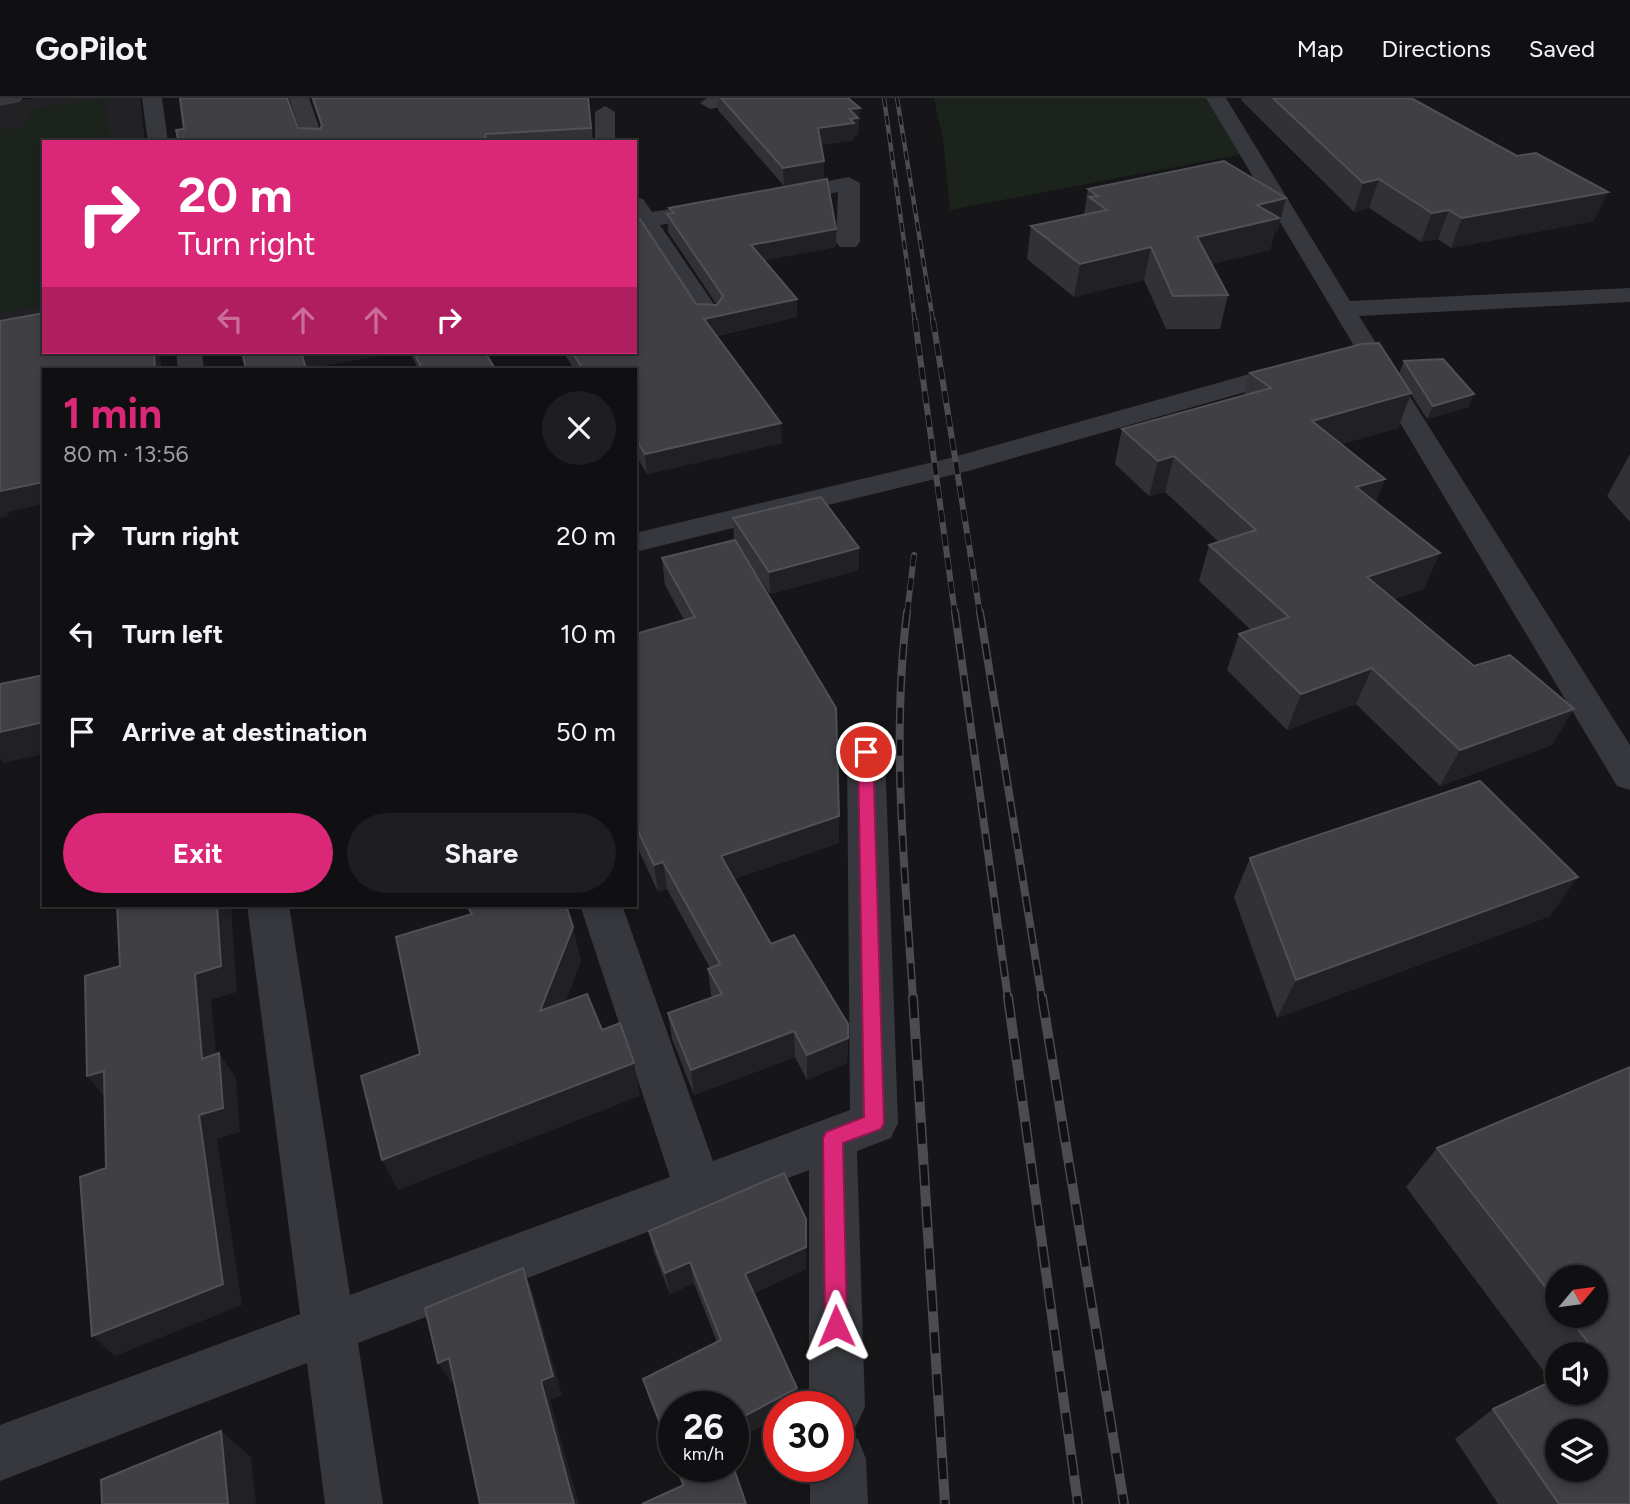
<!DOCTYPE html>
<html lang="en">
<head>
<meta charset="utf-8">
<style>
  body { margin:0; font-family:Figtree,sans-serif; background:#1e1e20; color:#f1f3f6; height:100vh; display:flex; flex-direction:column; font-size:26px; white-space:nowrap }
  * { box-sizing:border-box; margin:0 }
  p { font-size:23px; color:#9c9d9f }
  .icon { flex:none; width:38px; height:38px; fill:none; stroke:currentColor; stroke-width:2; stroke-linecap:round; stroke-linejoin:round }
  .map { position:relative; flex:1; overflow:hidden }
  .details { position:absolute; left:42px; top:270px; width:595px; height:539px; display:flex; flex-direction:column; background:#101012; border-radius:0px; box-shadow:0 4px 10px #0003,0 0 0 2px #303032 }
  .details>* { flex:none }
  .hud { position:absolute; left:42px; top:42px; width:595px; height:214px; border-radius:0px; box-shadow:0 4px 10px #0003,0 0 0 2px #303032; background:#db2777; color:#fff; overflow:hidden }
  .needle { width:46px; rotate:61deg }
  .controls { position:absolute; left:1545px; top:1167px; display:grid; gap:14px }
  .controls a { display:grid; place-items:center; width:63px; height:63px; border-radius:50%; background:#101012; box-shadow:0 4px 10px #0003,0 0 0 2px #303032; font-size:35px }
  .speed { position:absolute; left:658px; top:1293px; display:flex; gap:14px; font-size:35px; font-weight:700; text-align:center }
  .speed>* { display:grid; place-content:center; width:91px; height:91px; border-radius:50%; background:#101012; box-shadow:0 4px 10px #0003,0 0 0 2px #303032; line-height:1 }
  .speed small { font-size:18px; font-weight:400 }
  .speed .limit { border:10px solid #d22; background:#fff; color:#111 }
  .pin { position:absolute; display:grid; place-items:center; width:60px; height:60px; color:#fff; margin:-30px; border:4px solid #fff; border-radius:50%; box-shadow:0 2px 7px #0007 }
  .me { position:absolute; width:77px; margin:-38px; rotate:359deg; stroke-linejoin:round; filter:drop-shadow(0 0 5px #0008) }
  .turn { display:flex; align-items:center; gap:24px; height:147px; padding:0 21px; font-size:32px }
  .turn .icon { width:91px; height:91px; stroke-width:2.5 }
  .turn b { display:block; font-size:49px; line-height:60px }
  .lanes { display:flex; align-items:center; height:66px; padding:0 21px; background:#0003; justify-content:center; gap:35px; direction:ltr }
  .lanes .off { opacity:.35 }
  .round { display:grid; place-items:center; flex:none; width:74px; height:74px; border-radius:37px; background:#1e1e20 }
  .overview { display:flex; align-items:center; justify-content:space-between; height:119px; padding:0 21px }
  h1 { font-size:42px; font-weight:700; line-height:52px; color:#db2777 }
  .primary-button { display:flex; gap:14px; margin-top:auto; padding:14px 21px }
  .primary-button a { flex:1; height:80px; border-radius:42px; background:#db2777; color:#fff; font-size:28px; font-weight:700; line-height:80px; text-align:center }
  .primary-button a+a { background:#1e1e20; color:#f1f3f6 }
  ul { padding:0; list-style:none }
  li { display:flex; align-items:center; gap:21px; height:98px; padding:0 21px }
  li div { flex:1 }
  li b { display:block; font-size:26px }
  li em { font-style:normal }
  header { display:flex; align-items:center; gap:42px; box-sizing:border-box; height:98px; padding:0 35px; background:#101012; border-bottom:2px solid #303032 }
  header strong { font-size:33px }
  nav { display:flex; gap:38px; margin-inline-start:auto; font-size:24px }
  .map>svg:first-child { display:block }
  .built { fill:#222225 }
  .green { fill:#1c231d }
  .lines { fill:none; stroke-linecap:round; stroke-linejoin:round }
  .minor { fill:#37383d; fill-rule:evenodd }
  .rail-far3-casing { stroke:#4a4c52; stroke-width:4.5 }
  .rail-far2-casing { stroke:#4a4c52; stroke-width:6 }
  .rail-far1-casing { stroke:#4a4c52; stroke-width:8 }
  .rail-casing { stroke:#4a4c52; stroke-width:10 }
  .rail-far3 { stroke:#111113; stroke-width:2.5; stroke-dasharray:9; stroke-linecap:butt }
  .rail-far2 { stroke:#111113; stroke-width:4.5; stroke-dasharray:12; stroke-linecap:butt }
  .rail-far1 { stroke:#111113; stroke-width:5; stroke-dasharray:16; stroke-linecap:butt }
  .rail { stroke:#111113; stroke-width:7; stroke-dasharray:21; stroke-linecap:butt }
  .wall { fill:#323236; fill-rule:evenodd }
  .shaded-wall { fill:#212124 }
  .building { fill:#3f3f44; stroke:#4f5156; stroke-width:2; fill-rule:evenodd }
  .route { fill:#db2777; stroke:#8e194d; stroke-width:2 }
</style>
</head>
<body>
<header>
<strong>GoPilot</strong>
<nav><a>Map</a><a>Directions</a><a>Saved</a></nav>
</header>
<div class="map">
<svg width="1630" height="1406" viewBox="0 0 1630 1406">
  <rect width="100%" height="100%" fill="#161618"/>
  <polygon class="built" points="37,0 140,0 145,44 44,44 44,223 0,230 0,5"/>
  <g class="green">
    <polygon points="105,0 110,44 44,44 44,208 0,215 0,33 25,29 30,11"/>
    <polygon points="934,0 1215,0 1249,55 950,112 943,42"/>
  </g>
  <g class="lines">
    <g class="minor">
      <polygon points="0,0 23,0 20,4 0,8"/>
      <polygon points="142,0 162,0 168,44 148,44"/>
      <polygon points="289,0 309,0 324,44 304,44"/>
      <polygon points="748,0 745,4 710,11 700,5 707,0"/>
      <polygon points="1206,0 1226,0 1350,203 1630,190 1630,204 1359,218 1630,647 1630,692 1617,688"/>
      <polygon points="605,8 615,14 615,44 595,44 595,14"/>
      <polygon points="849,79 860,85 860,144 856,149 840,149 836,144 838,94 779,106 768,99 771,94"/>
      <polygon points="635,99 643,101 652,114 720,103 731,110 720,117 660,127 722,218 718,223 700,223 639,130 635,131"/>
      <polygon points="176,254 202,254 204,271 178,271"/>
      <polygon points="1296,263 1305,265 1309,271 1305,277 968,373 635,454 635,435 950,360"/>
      <polygon points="866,641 879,645 885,654 898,1025 891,1040 857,1053 865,1309 856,1328 842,1334 858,1341 866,1361 868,1406 810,1406 810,1368 838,1368 838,1309 809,1309 809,1072 358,1245 383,1406 325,1406 307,1265 0,1383 0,1327 300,1216 247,807 289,807 350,1197 670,1079 580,807 622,807 713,1063 850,1012 847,654 853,645"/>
    </g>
    <defs>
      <g id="rail-far3">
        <polyline points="884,0 915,223"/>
        <polyline points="897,0 933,223"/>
      </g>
      <g id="rail-far2">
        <polyline points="915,222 955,516"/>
        <polyline points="933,222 980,516"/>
        <polyline points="907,516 914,457"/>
      </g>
      <g id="rail-far1">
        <path d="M907 514C891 643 905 772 913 901"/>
        <polyline points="955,514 1008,901"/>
        <polyline points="980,514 1042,901"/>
      </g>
      <g id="rail">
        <polyline points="913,899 945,1406"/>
        <polyline points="1008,899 1078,1406"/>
        <polyline points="1042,899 1124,1406"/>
      </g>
    </defs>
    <use href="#rail-far3" class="rail-far3-casing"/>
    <use href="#rail-far2" class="rail-far2-casing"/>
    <use href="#rail-far1" class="rail-far1-casing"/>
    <use href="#rail" class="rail-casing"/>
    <use href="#rail-far3" class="rail-far3"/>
    <use href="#rail-far2" class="rail-far2"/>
    <use href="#rail-far1" class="rail-far1"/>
    <use href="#rail" class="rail"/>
  </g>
  <g class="wall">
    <polygon points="311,0 589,0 593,44 175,44 178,41 298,30 320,31 321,28"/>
    <polygon points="717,0 860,10 858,37 854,38 854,42 821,47 824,63 824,81 784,88 718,12"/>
    <polygon points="1242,0 1411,0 1594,123 1451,150 1438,141 1421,144 1369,110 1354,114 1241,2"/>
    <polygon points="1088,91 1286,100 1278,132 1275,133 1270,152 1211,166 1228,197 1220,231 1166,231 1144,182 1074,199 1027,161 1031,128 1084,117"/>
    <polygon points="669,110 836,149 764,162 797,219 716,238 782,345 647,376 635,356 635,271 574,271 563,254 635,254 717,207 668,134 667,116 670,116"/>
    <polygon points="410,254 485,254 495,271 418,271"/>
    <polygon points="1404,263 1469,309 1427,321 1411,296 1398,330 1341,346 1376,405 1424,491 1394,501 1552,647 1440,688 1356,606 1287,632 1227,572 1239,536 1251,532 1199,483 1209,447 1219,444 1165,394 1149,398 1115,366 1122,331 1244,298 1250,275 1399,276"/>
    <polygon points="1630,356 1630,424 1607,398"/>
    <polygon points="733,420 859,472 770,496 737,447 839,745 734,781 771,846 848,940 847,965 807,982 795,959 694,997 672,941 668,915 713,899 711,897 708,871 710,870 667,791 658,794 635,744 635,536 684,522 665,487 662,460 734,443"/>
    <polygon points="1250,760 1550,818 1277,920 1234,799"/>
    <path d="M1630 969V1406H1498L1455 1341 1493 1311 1551 1283 1406 1089 1437 1050ZM1558 1180 1596 1218H1558ZM1558 1256H1596V1295H1558Z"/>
    <polygon points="649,1133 806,1171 754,1195 798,1309 779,1309 779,1319 733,1343 733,1309 674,1309 674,1365 649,1300 643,1281 717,1244 694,1185 670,1196 654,1155"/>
    <polygon points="675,1368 733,1368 682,1388"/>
  </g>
  <g class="shaded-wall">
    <polygon points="860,10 858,37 854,38 854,42 818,48 818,30 849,11"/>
    <polygon points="824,63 824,81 784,88 783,70"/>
    <polygon points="1379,81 1369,110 1354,114 1363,85"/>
    <polygon points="1608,94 1594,123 1451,150 1462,120"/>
    <polygon points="1286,100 1278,132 1275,133 1270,152 1190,171 1197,139 1257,107"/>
    <polygon points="1449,112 1438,141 1421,144 1432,115"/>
    <polygon points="836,131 836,149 752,165 751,147"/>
    <polygon points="1151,149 1144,182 1074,199 1080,166"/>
    <polygon points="797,201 797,219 705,240 704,221"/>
    <polygon points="154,254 160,254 162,271 155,271"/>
    <polygon points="301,254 401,254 306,271"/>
    <polygon points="1411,295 1398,330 1300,358 1312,323"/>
    <polygon points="1474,296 1469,309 1427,321 1433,308"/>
    <polygon points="781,325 782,345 647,376 645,356"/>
    <polygon points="1174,358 1165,394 1149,398 1158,363"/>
    <polygon points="1385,381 1371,417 1356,389"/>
    <polygon points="44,384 44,406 8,414 9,418 0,420 0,393"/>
    <polygon points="859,450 859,472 770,496 769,474"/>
    <polygon points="1440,455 1424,491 1352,515 1367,479"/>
    <polygon points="1372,570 1356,606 1287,632 1301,596"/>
    <polygon points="1574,611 1552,647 1440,688 1460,652"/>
    <polygon points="44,624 44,656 3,665 0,660 0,634"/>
    <polygon points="839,718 839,745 723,785 721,758"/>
    <polygon points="663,764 667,791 658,794 654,767"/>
    <polygon points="1578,779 1550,818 1277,920 1296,882"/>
    <polygon points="217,807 231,807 237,894 211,902 219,986 202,961 195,876"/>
    <polygon points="573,829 581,863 550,946 540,913"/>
    <polygon points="794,933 795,959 694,997 691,972"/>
    <polygon points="848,940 847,965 807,982 807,957"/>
    <polygon points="219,955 236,980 240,1034 217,1041 242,1207 115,1258 92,1238 199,1017"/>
    <polygon points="634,965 640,998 398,1092 382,1062"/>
    <polygon points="104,973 108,1003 87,978"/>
    <polygon points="806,1121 806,1171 748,1197 745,1176"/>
    <polygon points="690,1164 694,1185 670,1196 665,1175"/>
    <polygon points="523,1170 532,1192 562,1297 550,1302 579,1406 574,1406 541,1283"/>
    <polygon points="449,1260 461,1280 451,1284 438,1265"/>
    <polygon points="797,1290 798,1309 779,1309 779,1319 733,1343 733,1324"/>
    <polygon points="221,1333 251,1359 256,1406 228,1406"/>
  </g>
  <g class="building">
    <polygon points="180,0 287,0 298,30 320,31 322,27 313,0 588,0 591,30 486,36 484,42 409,44 175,44 174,42 178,41 176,32 184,31"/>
    <polygon points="721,0 848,0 860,10 849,11 858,20 850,21 854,25 818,30 824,63 783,70"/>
    <polygon points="1273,0 1411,0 1517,58 1536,55 1608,94 1462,120 1449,112 1432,115 1379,81 1363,85"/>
    <polygon points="1224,63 1286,100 1257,107 1279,120 1197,139 1228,197 1173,198 1151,149 1080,166 1031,128 1107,112 1089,99 1098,98 1088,91"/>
    <polygon points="827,81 836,131 751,147 797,201 704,221 781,325 645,356 635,340 635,271 583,271 572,254 635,254 635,121 640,121 696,206 717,207 723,198 667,116 674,115 669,110"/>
    <polygon points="44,215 44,254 154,254 155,271 44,271 44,384 0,393 0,223"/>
    <polygon points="1379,245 1411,295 1312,323 1385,381 1356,389 1440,455 1367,479 1474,568 1510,557 1574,611 1460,652 1372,570 1301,596 1239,536 1289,519 1209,447 1256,432 1174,358 1158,363 1122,331 1271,290 1250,275 1362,246"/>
    <polygon points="242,254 301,254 306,271 246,271"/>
    <polygon points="414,254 485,254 495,271 422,271"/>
    <polygon points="1443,261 1474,296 1433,308 1404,263"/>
    <polygon points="821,399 859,450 769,474 733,420"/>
    <polygon points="735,442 836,610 839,718 721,758 771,846 794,837 848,926 848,940 807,957 794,933 691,972 668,915 722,896 708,871 720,866 663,764 654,767 635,726 635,536 695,519 662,460"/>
    <polygon points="44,577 44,624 0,634 0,586"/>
    <polygon points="1480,683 1578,779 1296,882 1250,760"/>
    <polygon points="117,807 217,807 221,868 195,876 202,961 219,955 223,1010 199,1017 223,1186 92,1238 80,1079 106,1070 104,973 87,978 85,878 120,868"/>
    <polygon points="484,807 566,807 573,829 540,913 587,896 602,932 620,925 634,965 382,1062 361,978 420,956 396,839 472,816 469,811"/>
    <path d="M1630 969V1406H1559L1493 1311 1558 1280V1295H1596V1262L1600 1260 1568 1218H1596V1180H1558V1205L1437 1050ZM1558 1334H1596V1372H1558Z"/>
    <polygon points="784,1075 806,1121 806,1149 745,1176 797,1290 733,1324 733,1309 674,1309 674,1361 643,1281 721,1242 690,1164 665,1175 649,1133"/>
    <polygon points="523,1170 553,1278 541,1283 574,1406 480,1406 449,1260 438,1265 425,1210"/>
    <polygon points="221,1333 228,1406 102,1406 101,1382"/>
    <polygon points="676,1368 733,1368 746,1406 642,1406 684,1387"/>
  </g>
  <polygon class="route" points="866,649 873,654 884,1025 881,1031 843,1045 847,1228 844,1236 836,1239 828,1236 825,1228 823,1040 826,1034 864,1019 858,654"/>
</svg>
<div class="controls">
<a><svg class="needle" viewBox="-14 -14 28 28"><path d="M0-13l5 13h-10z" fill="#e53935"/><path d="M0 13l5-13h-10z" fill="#9c9d9f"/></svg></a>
<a><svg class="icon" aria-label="sound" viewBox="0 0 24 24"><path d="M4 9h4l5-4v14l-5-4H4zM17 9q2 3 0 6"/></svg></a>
<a><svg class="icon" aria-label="layers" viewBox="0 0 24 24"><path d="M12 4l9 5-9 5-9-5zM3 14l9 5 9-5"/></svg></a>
</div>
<div class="speed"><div>26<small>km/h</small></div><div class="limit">30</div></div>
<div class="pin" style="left:866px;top:654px;background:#d93025"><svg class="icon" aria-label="arrive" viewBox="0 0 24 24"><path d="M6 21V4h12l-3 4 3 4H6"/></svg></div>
<svg class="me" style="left:836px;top:1228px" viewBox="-20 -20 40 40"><path d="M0-17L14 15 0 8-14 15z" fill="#db2777" stroke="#fff" stroke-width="4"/></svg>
<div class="hud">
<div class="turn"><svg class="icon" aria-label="right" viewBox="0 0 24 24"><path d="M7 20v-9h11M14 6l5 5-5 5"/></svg><div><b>20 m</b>Turn right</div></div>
<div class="lanes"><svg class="icon off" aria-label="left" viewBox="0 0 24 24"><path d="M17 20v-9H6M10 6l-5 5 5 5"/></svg><svg class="icon off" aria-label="ahead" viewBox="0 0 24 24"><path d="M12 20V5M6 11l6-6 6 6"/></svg><svg class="icon off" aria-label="ahead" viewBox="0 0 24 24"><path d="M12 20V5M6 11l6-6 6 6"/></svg><svg class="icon" aria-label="right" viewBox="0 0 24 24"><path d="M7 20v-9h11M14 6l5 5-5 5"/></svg></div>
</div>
<section class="details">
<div class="overview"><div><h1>1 min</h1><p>80 m · 13:56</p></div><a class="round"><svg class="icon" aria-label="close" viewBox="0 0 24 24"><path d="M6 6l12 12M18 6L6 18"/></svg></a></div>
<ul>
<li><svg class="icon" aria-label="right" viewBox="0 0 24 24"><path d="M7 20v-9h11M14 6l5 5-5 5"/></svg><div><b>Turn right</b></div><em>20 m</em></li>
<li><svg class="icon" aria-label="left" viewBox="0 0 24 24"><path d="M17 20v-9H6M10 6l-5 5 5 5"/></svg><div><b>Turn left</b></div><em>10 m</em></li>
<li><svg class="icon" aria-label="arrive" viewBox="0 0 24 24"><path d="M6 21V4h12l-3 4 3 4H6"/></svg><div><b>Arrive at destination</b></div><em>50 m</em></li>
</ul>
<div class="primary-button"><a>Exit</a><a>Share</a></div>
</section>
</div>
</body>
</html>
